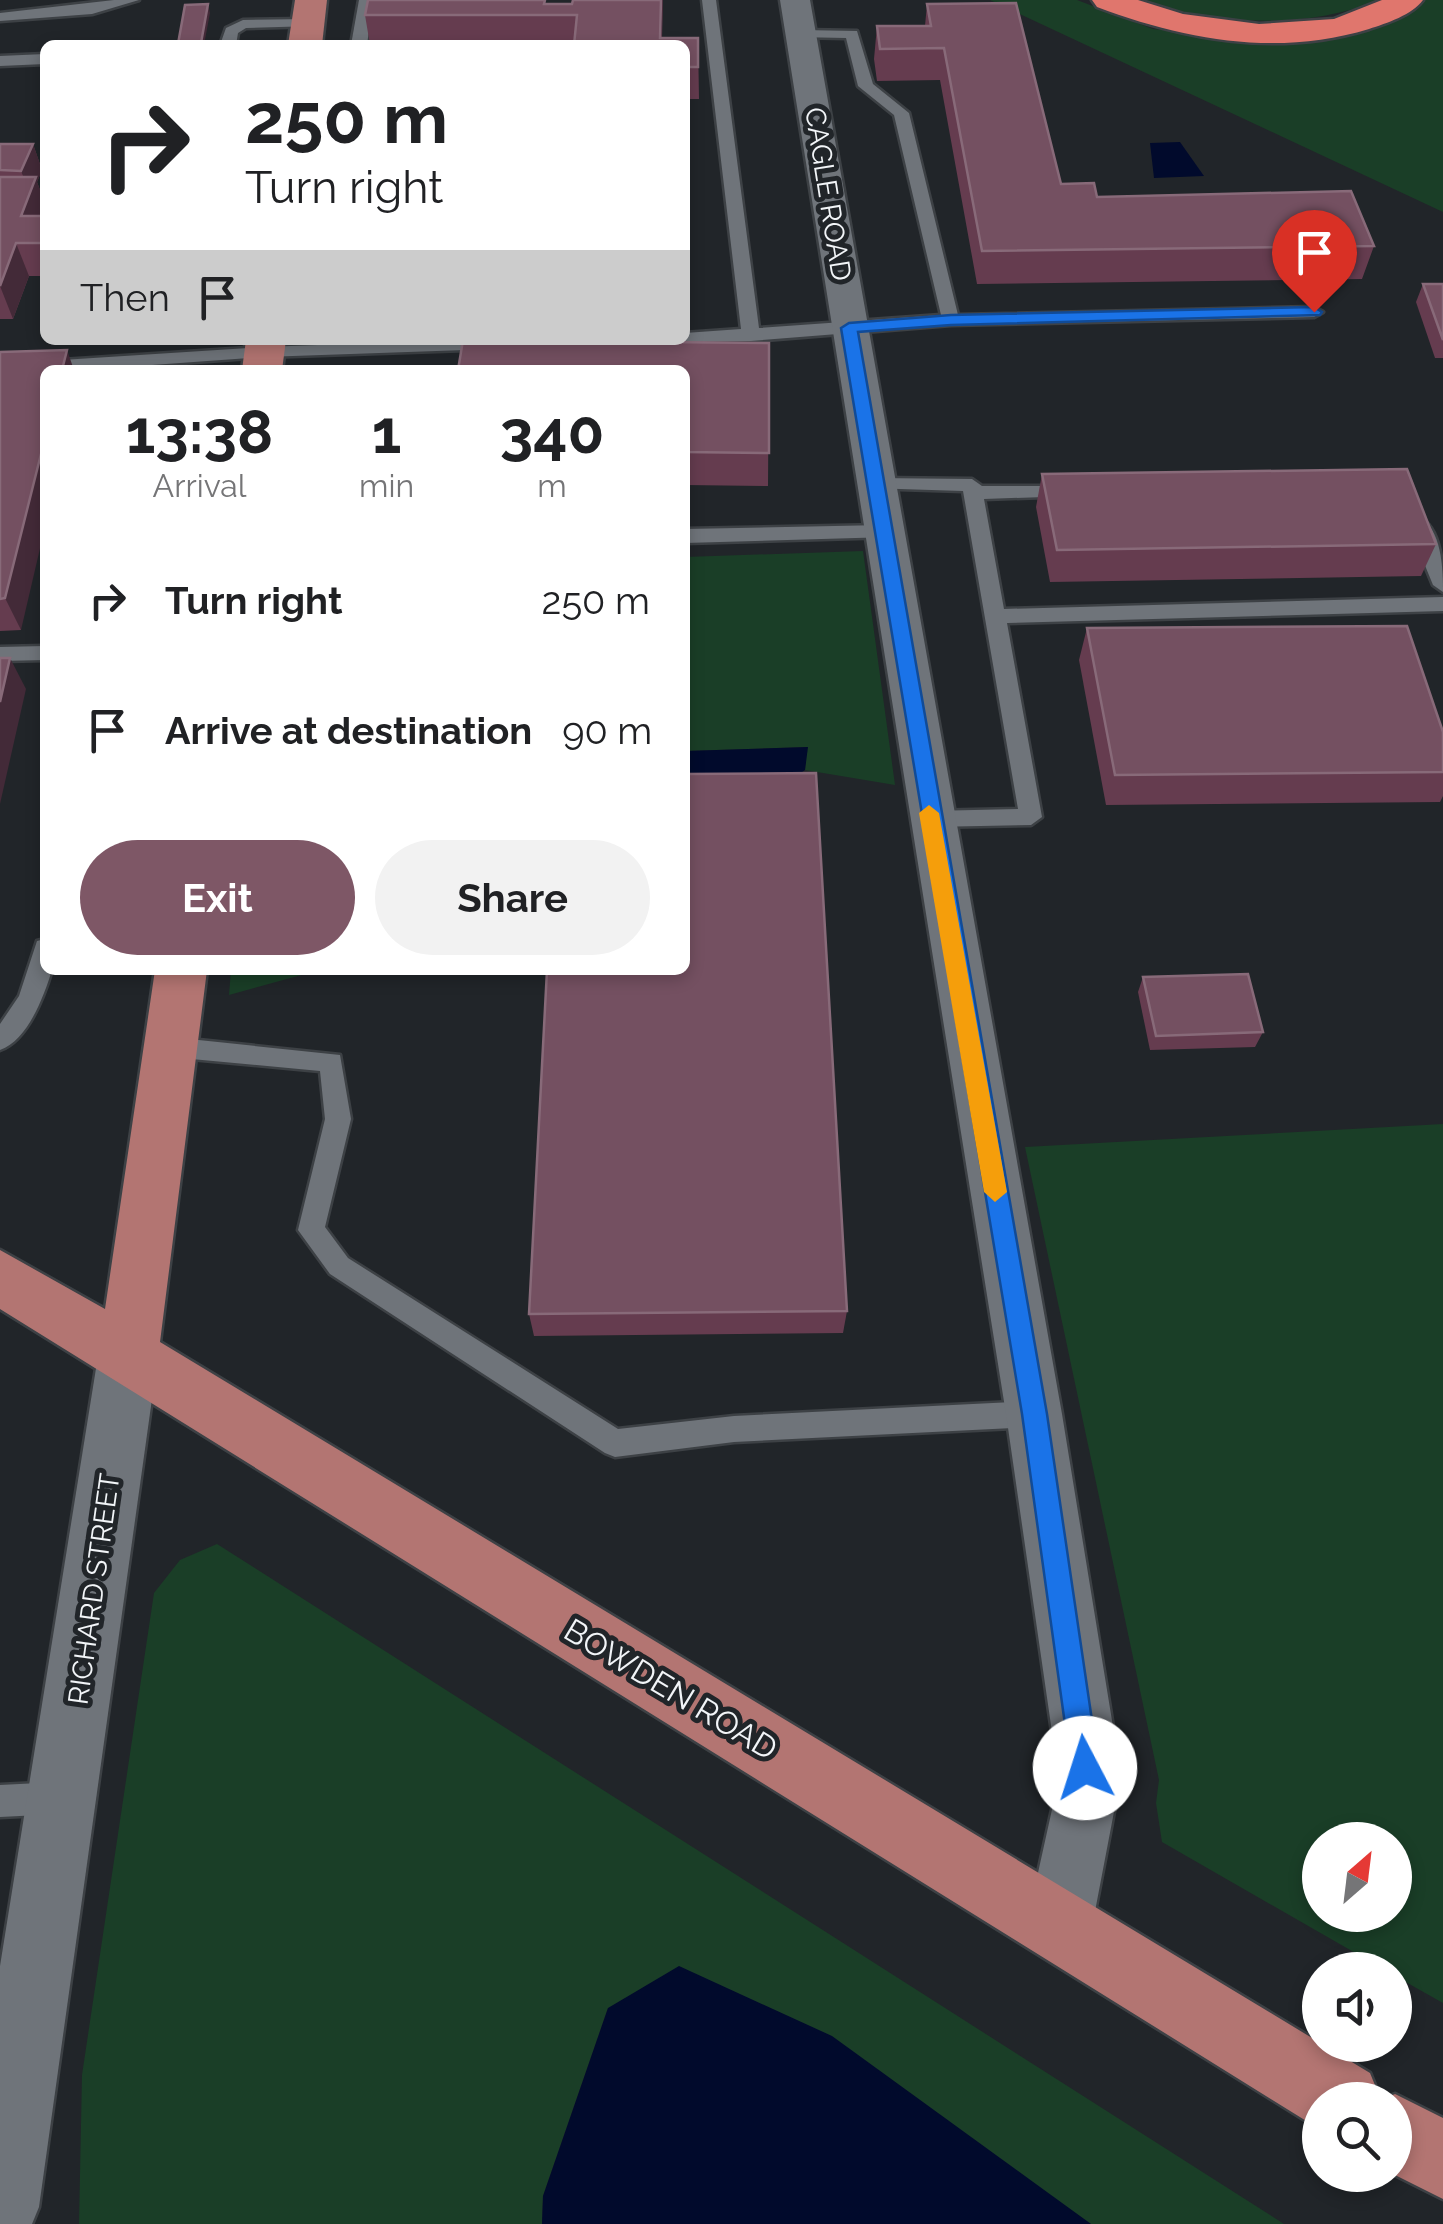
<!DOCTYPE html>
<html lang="en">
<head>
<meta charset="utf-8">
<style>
  body { margin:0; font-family:Raleway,sans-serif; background:#f2f2f2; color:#202124; height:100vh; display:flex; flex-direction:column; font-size:38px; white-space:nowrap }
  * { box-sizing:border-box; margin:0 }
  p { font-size:32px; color:#757577 }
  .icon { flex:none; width:55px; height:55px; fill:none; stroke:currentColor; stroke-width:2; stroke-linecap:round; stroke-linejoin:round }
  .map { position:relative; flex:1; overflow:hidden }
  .details { position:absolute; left:40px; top:365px; width:650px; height:610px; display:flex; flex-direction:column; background:#fff; border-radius:15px; box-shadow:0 5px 15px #0003 }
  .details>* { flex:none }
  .top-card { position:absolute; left:40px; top:40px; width:650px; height:305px; border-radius:15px; box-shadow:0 5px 15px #0003; background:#fff; color:#202124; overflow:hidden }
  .needle { width:65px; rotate:28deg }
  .controls { position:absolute; left:1302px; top:1822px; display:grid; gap:20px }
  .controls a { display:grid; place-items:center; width:110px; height:110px; border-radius:50%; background:#fff; box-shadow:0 5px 15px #0003; font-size:50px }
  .pin { position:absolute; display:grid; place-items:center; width:85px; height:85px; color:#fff; margin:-102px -42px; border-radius:50% 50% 50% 0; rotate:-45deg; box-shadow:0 0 10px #0007 }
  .pin .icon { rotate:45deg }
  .me { position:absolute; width:110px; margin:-55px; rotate:355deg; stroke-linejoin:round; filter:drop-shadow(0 0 8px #0008) }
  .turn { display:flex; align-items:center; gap:35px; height:210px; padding:0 40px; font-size:45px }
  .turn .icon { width:130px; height:130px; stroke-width:2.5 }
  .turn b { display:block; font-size:70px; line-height:85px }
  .then { display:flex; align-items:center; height:95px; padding:0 40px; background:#0003; gap:20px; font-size:38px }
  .eta { display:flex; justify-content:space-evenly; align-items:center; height:170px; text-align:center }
  .eta b { font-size:60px; font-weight:700; line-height:70px }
  .primary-button { display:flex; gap:20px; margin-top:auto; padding:20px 40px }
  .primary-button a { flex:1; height:115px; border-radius:60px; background:#7e5766; color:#fff; font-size:40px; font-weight:700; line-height:115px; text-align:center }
  .primary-button a+a { background:#f2f2f2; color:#202124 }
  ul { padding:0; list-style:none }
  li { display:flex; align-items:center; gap:30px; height:130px; padding:0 40px }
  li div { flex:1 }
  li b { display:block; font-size:38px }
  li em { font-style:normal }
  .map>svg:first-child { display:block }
  .green { fill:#1a3e27; fill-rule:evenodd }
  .water { fill:#010a2c }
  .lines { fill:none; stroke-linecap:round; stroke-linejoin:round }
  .service-casing { stroke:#3d4145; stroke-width:5 }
  .minor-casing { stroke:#3d4145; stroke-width:5 }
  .tertiary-casing { stroke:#3d4145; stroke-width:5 }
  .primary-casing { stroke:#3d4145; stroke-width:5 }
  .motorway-casing { stroke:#3d4145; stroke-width:5 }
  .service { fill:#6f747a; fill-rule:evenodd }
  .minor { fill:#6f747a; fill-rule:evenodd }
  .tertiary { fill:#6f747a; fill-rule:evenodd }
  .primary { fill:#b37572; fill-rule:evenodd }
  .motorway { fill:#e0766d; fill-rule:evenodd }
  .wall { fill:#653c4f }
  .shaded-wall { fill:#432a38 }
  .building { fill:#745061; stroke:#886a79; stroke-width:2.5 }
  .route { fill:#1a73e8; stroke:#114b97; stroke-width:2.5 }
  .slow { fill:#f59e0b }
  .labels { text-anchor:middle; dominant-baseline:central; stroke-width:10; stroke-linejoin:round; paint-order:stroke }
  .street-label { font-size:28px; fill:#f2f5f8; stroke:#212529 }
  .near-street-label { font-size:32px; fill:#f2f5f8; stroke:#212529 }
</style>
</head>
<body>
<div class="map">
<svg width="1443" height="2224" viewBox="0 0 1443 2224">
  <rect width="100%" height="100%" fill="#212529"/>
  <g class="green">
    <polygon points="990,0 1077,0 1153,29 1260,40 1340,36 1406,15 1425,0 1443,0 1443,212"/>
    <path d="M1134 0H1381C1300 31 1216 24 1134 0Z"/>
    <polygon points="863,551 895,785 805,770 807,747 685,751 685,557"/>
    <polygon points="231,970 316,970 316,971 229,995"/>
    <path d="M1443 1124V2003L1395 1976V1970H1385L1162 1842 1156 1803 1159 1780 1025 1147ZM1320 1840H1395V1915H1320Z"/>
    <polygon points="217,1544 1284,2224 1091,2224 985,2151 608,2008 543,2196 542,2224 79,2224 82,2075 154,1593 180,1560"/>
  </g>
  <g class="water">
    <polygon points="1180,142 1204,176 1154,178 1150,143"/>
    <polygon points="808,747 805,770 791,780 685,787 685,751"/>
    <polygon points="679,1966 832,2036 1091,2224 542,2224 543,2196 608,2008"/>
  </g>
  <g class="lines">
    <defs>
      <g id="service">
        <polygon points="114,0 139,0 92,14 0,21 0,13"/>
        <polygon points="359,0 373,0 367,45 351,45"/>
        <polygon points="702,0 716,0 759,328 941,315 894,115 858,86 846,38 796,37 794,34 801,30 857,31 873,84 909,113 958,315 1314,307 1323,312 1314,317 951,325 751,341 679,342 685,340 685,333 741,329"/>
        <polygon points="308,19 315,23 313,26 246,28 238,33 236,45 220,45 226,28 243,20"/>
        <polygon points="45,54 45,64 0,66 0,56"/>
        <polygon points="452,340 500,340 503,344 494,349 264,357 0,376 0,364 264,347"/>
        <polygon points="551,340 633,340 624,345 559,347 553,346"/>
        <polygon points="875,478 972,479 982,486 1080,486 1083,490 1073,496 984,499 1004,609 1443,597 1443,611 1007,623 1042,817 1031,825 930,827 919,819 930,811 1018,809 963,491 868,488 865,484"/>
        <path d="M1418 517C1442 527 1443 570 1443 592L1433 585 1408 524Z"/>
        <polygon points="883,525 893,532 890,537 685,543 685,529"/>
        <polygon points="45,646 45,660 0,661 0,647"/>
        <path d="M45 939V970H52C44 996 28 1040 0 1050V1024L19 996 37 941Z"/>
        <polygon points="170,1037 340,1055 351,1119 325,1227 348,1258 618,1429 734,1416 1034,1401 1044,1405 1048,1414 1044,1423 1034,1427 734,1442 615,1457 605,1453 330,1274 298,1230 325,1119 320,1071 170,1057 161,1054 158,1047 161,1040"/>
        <polygon points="59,1782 70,1787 75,1798 70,1809 59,1814 0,1817 0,1785"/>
      </g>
      <polygon id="minor" points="780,0 810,0 1062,1414 1115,1739 1117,1796 1092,1927 1082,1950 1059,1960 1036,1950 1026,1927 1055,1796 1053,1739 1006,1414"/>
      <polygon id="tertiary" points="128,1328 149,1336 158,1356 39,2207 32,2224 0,2224 0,1966 98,1356 107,1336"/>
      <g id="primary">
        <polygon points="295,0 327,0 322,45 288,45"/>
        <polygon points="246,340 286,340 282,370 242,370"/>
        <polygon points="155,970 207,970 160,1342 1370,2073 1381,2100 1395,2094 1443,2118 1443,2199 1395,2175 1395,2100 1320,2100 1320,2128 1316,2127 0,1309 0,1250 105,1309"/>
      </g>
      <path id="motorway" d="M1092 0H1138L1183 14 1259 24 1334 19 1382 0H1423C1412 15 1387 23 1369 29 1277 57 1185 40 1097 7Z"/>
    </defs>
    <use href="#service" class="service-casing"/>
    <use href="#minor" class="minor-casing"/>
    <use href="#tertiary" class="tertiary-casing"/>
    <use href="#primary" class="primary-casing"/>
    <use href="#motorway" class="motorway-casing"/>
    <use href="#service" class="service"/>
    <use href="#minor" class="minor"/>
    <use href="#tertiary" class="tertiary"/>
    <use href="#primary" class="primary"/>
    <use href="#motorway" class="motorway"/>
  </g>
  <g class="wall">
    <polygon points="663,0 662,38 698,38 699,99 685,99 685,45 370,45 365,15 550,4"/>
    <polygon points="927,4 1061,184 1097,197 1374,246 1362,279 977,284 940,80 877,81 874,59 877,26 925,26"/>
    <polygon points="0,144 33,144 42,170 37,182 45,203 45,276 29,276 13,319 0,319"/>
    <polygon points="1423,284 1443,284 1443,358 1435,358 1416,302"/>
    <polygon points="463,340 769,343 768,486 685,485 685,370 458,370"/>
    <polygon points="0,352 21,630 0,631"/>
    <polygon points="1042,474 1436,544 1421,576 1050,582 1036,507"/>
    <polygon points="1087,628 1443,732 1443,796 1440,802 1106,805 1079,660"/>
    <polygon points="1143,977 1263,1032 1255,1047 1150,1050 1138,992"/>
    <polygon points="847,1311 843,1333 534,1336 529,1314"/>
  </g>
  <g class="shaded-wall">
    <polygon points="661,0 663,0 661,45 660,45"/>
    <polygon points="208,4 210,13 204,45 201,45"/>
    <polygon points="33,144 42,170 37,182 45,203 45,217 21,216 30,193 21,171"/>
    <polygon points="16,243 29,276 13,319 0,286"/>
    <polygon points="67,350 74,370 62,370"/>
    <polygon points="45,438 45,527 21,630 5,598"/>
    <polygon points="10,658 26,689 0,804 0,702"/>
  </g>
  <g class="building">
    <polygon points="368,0 545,0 544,4 572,4 573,0 661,0 660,38 698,38 698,67 685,67 685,45 574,45 577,15 365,15"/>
    <polygon points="1016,3 1061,184 1094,183 1097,197 1351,191 1374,246 982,251 944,48 880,49 877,26 931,26 927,4"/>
    <polygon points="208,4 201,43 178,44 185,5"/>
    <polygon points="0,144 33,144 21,171 0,170"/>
    <polygon points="0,177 36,177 21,216 45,216 45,243 16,243 0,286"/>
    <polygon points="1423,284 1443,284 1443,340"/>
    <polygon points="463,340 769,343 769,453 685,452 685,370 458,370"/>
    <polygon points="67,350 62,370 45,370 45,438 5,598 0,599 0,352"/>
    <polygon points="1407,469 1436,544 1057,550 1042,474"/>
    <polygon points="1407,626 1443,732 1443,772 1115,775 1087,628"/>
    <polygon points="0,658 10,658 0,702"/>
    <polygon points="816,773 847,1311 529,1314 547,970 685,970 685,774"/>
    <polygon points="1248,974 1263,1032 1156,1036 1143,977"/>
  </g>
  <polygon class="route" points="1314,307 1322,312 1320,315 951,325 858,332 1047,1414 1099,1768 1095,1778 1085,1782 1075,1778 1071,1768 1022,1414 841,328 849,323 951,315"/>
  <polygon class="slow" points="929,805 939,813 1007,1192 995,1202 984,1192 919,813"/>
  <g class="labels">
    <g class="street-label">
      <text transform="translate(828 194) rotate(81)">CAGLE ROAD</text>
      <text transform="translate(94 1589) rotate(-82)">RICHARD STREET</text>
    </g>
    <g class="near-street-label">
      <text transform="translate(671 1689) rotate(31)">BOWDEN ROAD</text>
    </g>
  </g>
</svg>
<div class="controls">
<a><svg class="needle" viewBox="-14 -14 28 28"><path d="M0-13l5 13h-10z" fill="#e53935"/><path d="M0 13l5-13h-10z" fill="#757577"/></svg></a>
<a><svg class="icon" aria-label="sound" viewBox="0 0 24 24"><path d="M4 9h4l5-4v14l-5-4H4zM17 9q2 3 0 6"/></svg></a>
<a><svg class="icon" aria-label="search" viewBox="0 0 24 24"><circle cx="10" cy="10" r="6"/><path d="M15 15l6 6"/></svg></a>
</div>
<div class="pin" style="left:1314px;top:312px;background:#d93025"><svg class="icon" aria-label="arrive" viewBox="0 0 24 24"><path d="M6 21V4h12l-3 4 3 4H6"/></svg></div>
<svg class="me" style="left:1085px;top:1768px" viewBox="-20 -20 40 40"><circle r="19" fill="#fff"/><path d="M0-13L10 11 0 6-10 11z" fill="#1a73e8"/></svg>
<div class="top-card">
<div class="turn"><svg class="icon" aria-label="right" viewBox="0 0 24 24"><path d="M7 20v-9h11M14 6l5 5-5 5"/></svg><div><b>250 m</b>Turn right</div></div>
<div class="then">Then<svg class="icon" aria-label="arrive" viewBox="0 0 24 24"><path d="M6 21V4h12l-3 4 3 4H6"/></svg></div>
</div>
<section class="details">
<div class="eta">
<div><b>13:38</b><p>Arrival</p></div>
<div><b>1</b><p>min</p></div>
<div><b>340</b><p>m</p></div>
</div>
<ul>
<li><svg class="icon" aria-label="right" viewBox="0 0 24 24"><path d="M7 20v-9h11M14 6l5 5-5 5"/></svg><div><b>Turn right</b></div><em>250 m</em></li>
<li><svg class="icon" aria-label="arrive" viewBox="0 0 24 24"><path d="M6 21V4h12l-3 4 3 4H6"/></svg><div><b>Arrive at destination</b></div><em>90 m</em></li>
</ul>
<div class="primary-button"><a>Exit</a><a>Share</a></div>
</section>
</div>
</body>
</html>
